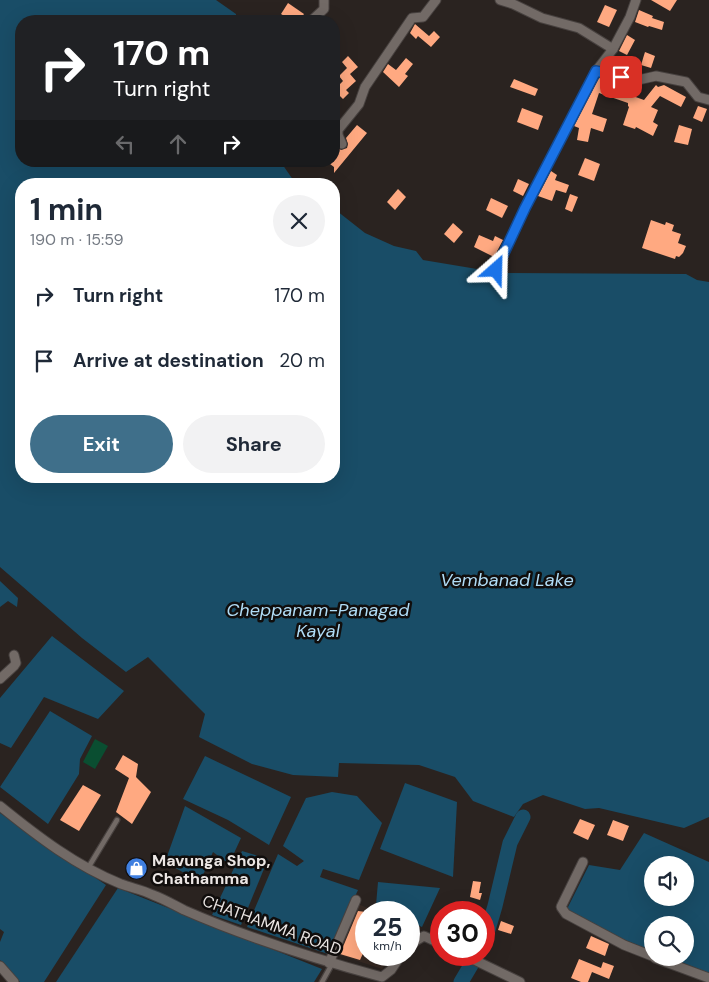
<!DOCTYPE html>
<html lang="en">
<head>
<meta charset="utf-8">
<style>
  body { margin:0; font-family:"DM Sans",sans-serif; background:#f2f2f3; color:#1f2937; height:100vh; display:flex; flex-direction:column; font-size:19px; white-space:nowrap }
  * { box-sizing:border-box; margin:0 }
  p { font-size:16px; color:#747a83 }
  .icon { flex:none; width:28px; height:28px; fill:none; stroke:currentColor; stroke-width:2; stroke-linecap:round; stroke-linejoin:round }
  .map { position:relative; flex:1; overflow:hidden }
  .sheet { position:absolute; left:15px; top:178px; width:325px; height:305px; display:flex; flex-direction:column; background:#fff; border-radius:20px; box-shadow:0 5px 20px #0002 }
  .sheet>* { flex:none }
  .top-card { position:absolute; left:15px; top:15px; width:325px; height:152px; border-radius:20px; box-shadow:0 5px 20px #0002; background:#202124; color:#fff; overflow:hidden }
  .fabs { position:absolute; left:644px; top:856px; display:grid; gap:10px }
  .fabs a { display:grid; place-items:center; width:50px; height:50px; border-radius:50%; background:#fff; box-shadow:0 5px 20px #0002; font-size:25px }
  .speed { position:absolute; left:355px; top:901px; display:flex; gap:10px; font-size:25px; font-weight:700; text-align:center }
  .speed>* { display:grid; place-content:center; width:65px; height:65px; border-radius:50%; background:#fff; box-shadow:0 5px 20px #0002; line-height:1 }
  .speed small { font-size:12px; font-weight:400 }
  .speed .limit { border:8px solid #d22; background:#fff; color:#111 }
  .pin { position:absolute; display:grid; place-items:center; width:42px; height:42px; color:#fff; margin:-21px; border-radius:10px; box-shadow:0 2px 8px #0006 }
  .me { position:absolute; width:55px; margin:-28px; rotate:25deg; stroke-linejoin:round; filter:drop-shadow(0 0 4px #0008) }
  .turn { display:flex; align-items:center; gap:18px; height:105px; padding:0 15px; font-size:22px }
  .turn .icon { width:65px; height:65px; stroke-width:2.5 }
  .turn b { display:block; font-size:35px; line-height:42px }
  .lanes { display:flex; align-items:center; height:48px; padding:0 15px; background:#0003; justify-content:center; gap:25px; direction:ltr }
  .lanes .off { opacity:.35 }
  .round { display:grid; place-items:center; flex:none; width:52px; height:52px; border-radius:26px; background:#f2f2f3 }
  .head { display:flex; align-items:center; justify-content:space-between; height:85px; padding:0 15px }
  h1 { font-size:30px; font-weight:700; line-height:38px }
  .action { display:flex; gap:10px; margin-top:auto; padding:10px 15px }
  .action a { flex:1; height:58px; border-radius:30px; background:#3f6f8a; color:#fff; font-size:20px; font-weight:700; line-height:58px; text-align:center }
  .action a+a { background:#f2f2f3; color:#1f2937 }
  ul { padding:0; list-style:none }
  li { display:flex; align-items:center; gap:15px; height:65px; padding:0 15px }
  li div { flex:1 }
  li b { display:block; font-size:19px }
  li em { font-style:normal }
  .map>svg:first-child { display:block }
  .built { fill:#362923 }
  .green { fill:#0a4e31 }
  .water { fill:#194d67; fill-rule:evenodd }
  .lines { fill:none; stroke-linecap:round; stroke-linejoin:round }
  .river { stroke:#194d67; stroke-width:15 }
  .building { fill:#ffa981 }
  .lane-casing { stroke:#47413f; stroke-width:7 }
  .street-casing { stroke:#47413f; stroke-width:11 }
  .lane { stroke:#726a66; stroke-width:4.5 }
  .street { stroke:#726a66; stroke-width:9 }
  .route-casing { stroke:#114b97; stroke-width:12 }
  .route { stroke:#1a73e8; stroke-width:9 }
  .labels { text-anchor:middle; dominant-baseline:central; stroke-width:5; stroke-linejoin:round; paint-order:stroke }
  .poi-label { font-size:16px; font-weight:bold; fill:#ece7e5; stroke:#100d0c; text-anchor:start }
  .street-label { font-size:16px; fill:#ece7e5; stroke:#100d0c }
  .water-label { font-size:18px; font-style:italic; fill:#b0dcf6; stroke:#100d0c }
</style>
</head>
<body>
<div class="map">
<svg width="709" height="982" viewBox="0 0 709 982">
  <rect width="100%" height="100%" fill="#2a2320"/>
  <polygon class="built" points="355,903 379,912 366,912 366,955 390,955 382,969 334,953"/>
  <polygon class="green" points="95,739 108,746 95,769 83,762"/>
  <g class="water">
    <polygon points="0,0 216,0 236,14 236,21 21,21 21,161 280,161 296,184 21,184 21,476 334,476 334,206 337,211 365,233 394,246 416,251 423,260 501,273 686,274 697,280 709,282 709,817 684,828 599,808 585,809 543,795 523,804 514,817 473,801 455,777 419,765 339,763 338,777 293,775 252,764 199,737 205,714 148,657 126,672 82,638 0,567"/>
    <polygon points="0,581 18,598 17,607 8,601 0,607"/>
    <polygon points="52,636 124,691 98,719 44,697 11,748 0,743 0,698"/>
    <polygon points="50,711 92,736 80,759 79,774 48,824 0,787"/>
    <polygon points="205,756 291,797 269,845 228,820 183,799"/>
    <polygon points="405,783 457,802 453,877 380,849"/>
    <polygon points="332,792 357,796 382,823 359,880 323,869 320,877 358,890 328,954 247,927 278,854 297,866 304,861 283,846 306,798"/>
    <polygon points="185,806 241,838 229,864 213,852 200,882 165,862"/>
    <polygon points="0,813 106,885 44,982 20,982 0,960 0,942 4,932 0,929"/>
    <path d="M644 833 709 862V973L670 958H685V925H652V951L615 936 567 909 589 865 620 870ZM652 865H685V898H652Z"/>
    <polygon points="242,851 268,859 241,925 212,915"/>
    <polygon points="378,882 440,888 422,927 409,921 409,912 392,912 376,905"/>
    <polygon points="118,888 322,969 314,982 56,982"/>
  </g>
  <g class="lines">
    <g class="river">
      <polyline points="484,943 495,906 510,843 523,817"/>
      <polyline points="461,982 477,955"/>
    </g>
  </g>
  <g class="building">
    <polygon points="651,0 677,0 670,11"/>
    <polygon points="288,3 304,14 299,21 292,21 281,14"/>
    <polygon points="605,5 617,10 609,27 597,22"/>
    <polygon points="639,10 653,16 652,18 664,22 662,30 649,26 648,27 635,22"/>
    <polygon points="415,24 429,36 434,31 440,37 431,47 418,36 416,39 410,33"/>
    <polygon points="627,35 635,40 627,55 619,51"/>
    <polygon points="645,52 655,56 651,68 641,65"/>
    <polygon points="348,56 358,67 350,74 356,81 346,90 349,93 343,99 334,90 343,81 339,76 347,68 342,62"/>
    <polygon points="406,58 413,64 405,74 408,76 399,87 383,72 388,64 396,70"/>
    <polygon points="599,78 632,89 630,95 644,100 656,85 658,87 664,85 686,97 681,107 660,96 651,107 658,110 653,122 658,125 653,136 636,127 635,129 623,125 629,107 628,106 628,103 599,93 592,114 607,119 603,132 591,128 588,142 577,140 579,128 574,126"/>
    <polygon points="514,79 538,89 535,96 510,87"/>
    <polygon points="698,106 707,109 702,122 693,118"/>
    <polygon points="522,108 543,116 538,130 517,122"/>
    <polygon points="357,125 367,133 334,173 334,167 326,161 334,161 334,144 341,150 347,148 348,144 346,138"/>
    <polygon points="679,125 692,129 688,145 674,142"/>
    <polygon points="585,158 600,164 594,181 578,175"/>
    <polygon points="551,171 557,175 555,180 569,185 566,193 556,190 552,201 538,196"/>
    <polygon points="518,179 529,184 523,196 513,191"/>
    <polygon points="398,189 406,197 395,210 387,202"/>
    <polygon points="570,194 578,197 572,212 565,209"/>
    <polygon points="491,198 508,206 502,218 486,210"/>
    <polygon points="651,220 665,225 666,222 674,225 672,231 681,234 678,243 686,246 683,253 679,257 676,256 675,259 642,248"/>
    <polygon points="453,223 463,232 454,243 444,234"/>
    <polygon points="479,235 493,241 495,236 503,240 494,257 474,247"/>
    <polygon points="123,755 138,764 136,777 151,792 132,824 116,812 129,778 115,769"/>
    <polygon points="83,785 101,795 79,831 60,820"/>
    <polygon points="580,819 595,825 588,840 573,833"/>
    <polygon points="613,820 629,826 623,841 607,835"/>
    <polygon points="473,881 481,882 479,893 482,893 480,900 470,897"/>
    <polygon points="358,911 366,912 366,925 359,944 365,949 360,960 340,954"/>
    <polygon points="501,921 514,926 511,934 498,930"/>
    <polygon points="591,936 609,944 605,956 586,948"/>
    <polygon points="579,959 601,968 603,962 614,966 609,979 592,972 588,982 581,982 571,978"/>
  </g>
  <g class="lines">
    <defs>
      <g id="lane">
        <polyline points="88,868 117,820"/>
        <polyline points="322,982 332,964"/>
      </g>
      <g id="street">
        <polyline points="500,0 513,4 542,18 579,28 613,49"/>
        <polyline points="311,21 324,9 324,0"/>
        <polyline points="596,71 638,80 656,76 686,82 698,97 709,100"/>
        <polyline points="342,144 338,135 338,130 359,104 365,87 412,18 423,17 436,0"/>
        <polyline points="496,270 525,208 596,71 613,49 630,17 636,0"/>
        <polyline points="0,679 14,666 16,663 14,655"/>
        <path d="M0 806C37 836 76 866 121 884 132 888 143 890 153 895 164 899 174 905 184 910 248 938 315 959 382 977L391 970 401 955"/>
        <polyline points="583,862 561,907 566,914 624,945 652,956"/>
        <polyline points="409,945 424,936 441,944"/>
        <polyline points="464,955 520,982"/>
        <polyline points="655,958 709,978"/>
        <polyline points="329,963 356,900"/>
        <polyline points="0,966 14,982"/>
      </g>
    </defs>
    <use href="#lane" class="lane-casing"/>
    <use href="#street" class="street-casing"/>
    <use href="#lane" class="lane"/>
    <use href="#street" class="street"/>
  </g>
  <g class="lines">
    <defs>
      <polyline id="route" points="496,270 525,208 596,71 621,77"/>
    </defs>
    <use href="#route" class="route-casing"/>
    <use href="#route" class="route"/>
  </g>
  <defs>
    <symbol id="shop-disc" viewBox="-11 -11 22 22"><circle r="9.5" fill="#3f7fe0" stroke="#100d0c"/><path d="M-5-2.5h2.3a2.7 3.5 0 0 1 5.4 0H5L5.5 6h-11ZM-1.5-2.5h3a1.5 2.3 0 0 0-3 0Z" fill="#fff"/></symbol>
  </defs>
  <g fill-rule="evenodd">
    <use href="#shop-disc" x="124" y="856" width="25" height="25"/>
  </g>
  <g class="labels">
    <g class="poi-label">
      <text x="152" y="860">Mavunga Shop,<tspan x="152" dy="18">Chathamma</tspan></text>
    </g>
    <g class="street-label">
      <text transform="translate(272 925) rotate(20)">CHATHAMMA ROAD</text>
    </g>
    <g class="water-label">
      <text x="507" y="580">Vembanad Lake</text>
      <text x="318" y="610">Cheppanam-Panagad<tspan x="318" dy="21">Kayal</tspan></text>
    </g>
  </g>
</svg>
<div class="fabs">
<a><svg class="icon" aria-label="sound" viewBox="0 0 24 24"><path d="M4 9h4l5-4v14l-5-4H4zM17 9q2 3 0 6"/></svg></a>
<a><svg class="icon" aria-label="search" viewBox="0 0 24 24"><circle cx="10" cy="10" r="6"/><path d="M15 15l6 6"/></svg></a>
</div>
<div class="speed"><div>25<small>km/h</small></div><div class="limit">30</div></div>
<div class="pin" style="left:621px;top:77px;background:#d93025"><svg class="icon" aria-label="arrive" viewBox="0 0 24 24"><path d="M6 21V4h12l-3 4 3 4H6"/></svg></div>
<svg class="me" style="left:496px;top:270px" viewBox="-20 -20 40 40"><path d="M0-17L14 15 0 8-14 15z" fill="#1a73e8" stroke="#fff" stroke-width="4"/></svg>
<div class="top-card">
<div class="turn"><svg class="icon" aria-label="right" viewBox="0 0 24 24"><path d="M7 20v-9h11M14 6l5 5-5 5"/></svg><div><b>170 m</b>Turn right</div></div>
<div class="lanes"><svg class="icon off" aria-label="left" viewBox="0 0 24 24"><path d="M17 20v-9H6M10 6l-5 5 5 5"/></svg><svg class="icon off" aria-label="ahead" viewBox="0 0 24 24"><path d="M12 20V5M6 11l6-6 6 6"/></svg><svg class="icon" aria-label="right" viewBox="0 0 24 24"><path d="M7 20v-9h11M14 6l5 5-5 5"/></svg></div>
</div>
<section class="sheet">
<div class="head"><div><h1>1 min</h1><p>190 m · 15:59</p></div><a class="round"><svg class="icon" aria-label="close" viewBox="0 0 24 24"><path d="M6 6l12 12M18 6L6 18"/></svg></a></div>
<ul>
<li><svg class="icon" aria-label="right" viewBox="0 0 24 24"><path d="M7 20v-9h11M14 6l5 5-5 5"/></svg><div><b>Turn right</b></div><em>170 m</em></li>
<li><svg class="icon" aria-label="arrive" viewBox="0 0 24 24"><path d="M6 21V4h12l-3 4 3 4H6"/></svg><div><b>Arrive at destination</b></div><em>20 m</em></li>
</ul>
<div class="action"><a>Exit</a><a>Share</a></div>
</section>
</div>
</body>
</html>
